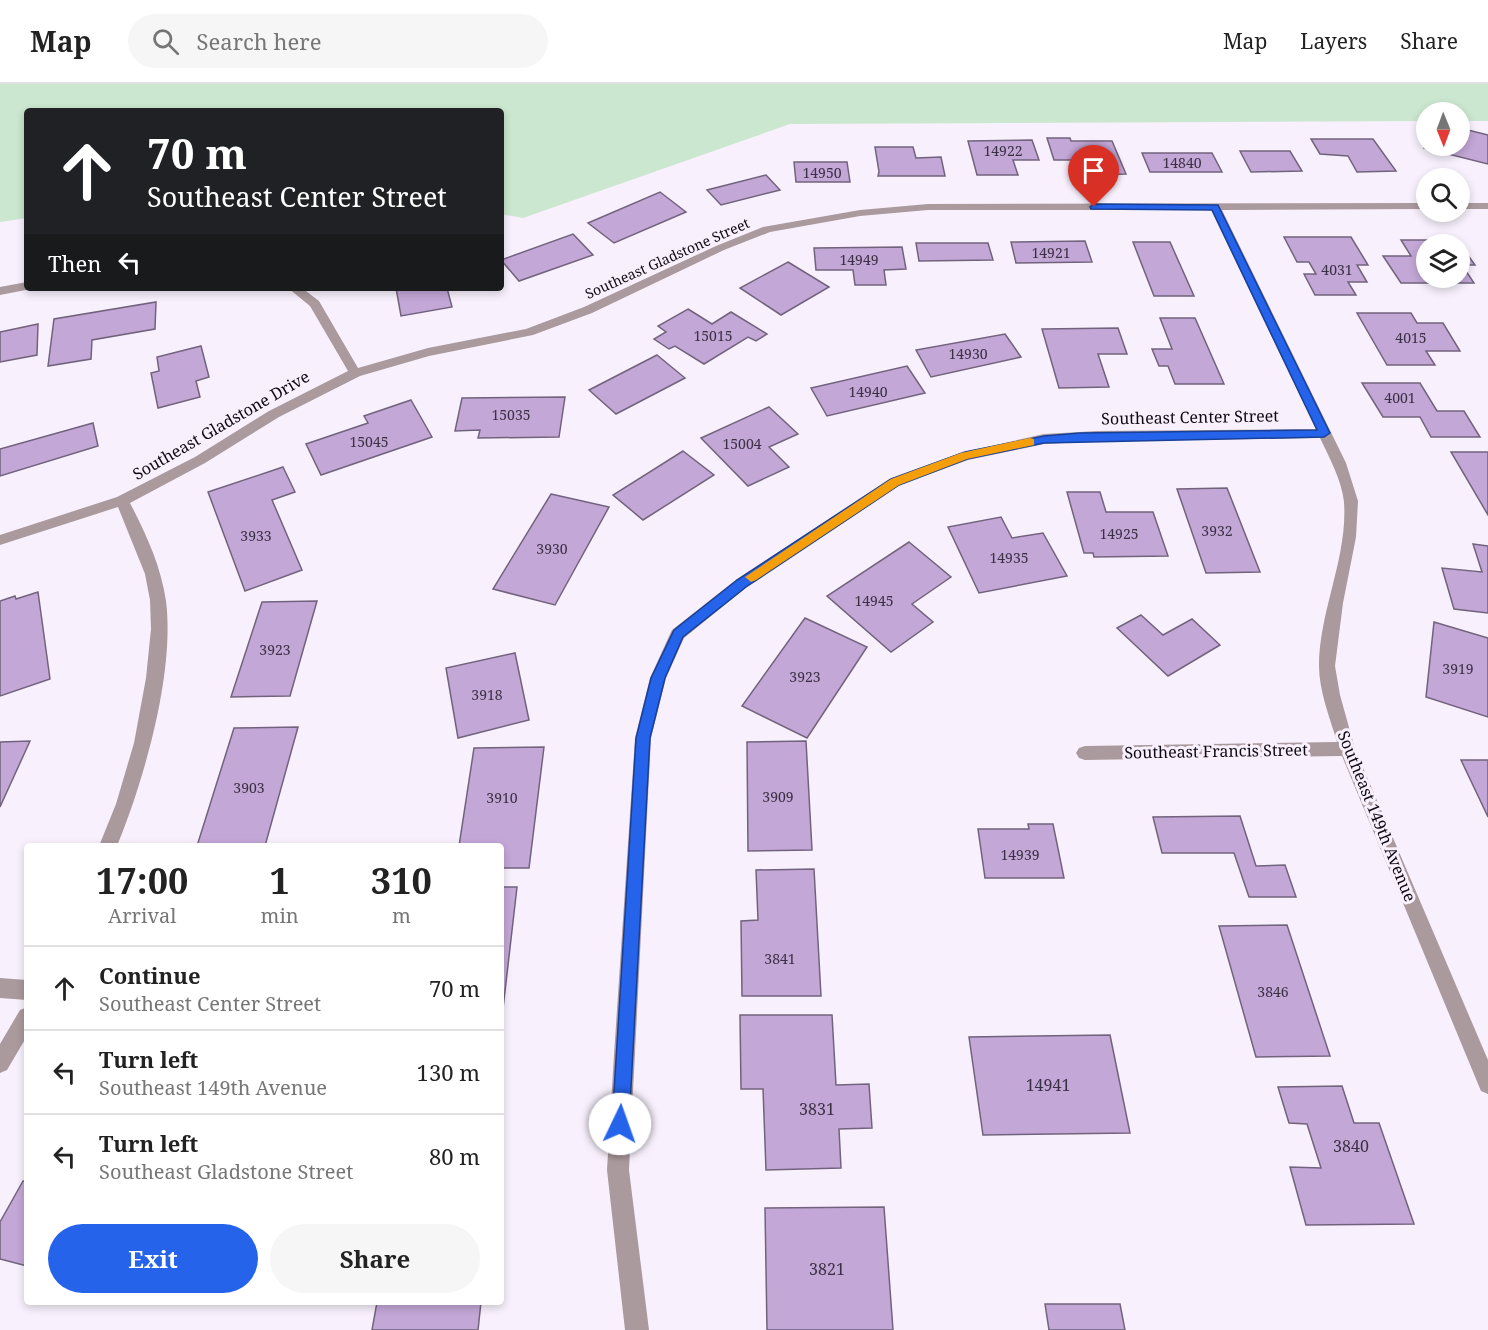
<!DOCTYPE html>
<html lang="en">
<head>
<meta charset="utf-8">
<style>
  body { margin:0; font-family:"Noto Serif",serif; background:#f6f6f6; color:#222; height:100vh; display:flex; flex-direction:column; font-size:22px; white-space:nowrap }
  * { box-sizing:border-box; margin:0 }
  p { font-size:20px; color:#767676 }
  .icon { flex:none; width:33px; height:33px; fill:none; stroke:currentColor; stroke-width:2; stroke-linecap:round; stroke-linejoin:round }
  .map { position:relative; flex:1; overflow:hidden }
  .sheet { position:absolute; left:24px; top:759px; width:480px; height:462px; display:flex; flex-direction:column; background:#fff; border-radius:6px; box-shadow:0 3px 9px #0003 }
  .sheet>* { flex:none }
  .hud { position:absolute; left:24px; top:24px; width:480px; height:183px; border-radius:6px; box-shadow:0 3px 9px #0003; background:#202124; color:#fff; overflow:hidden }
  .needle { width:39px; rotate:179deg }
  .tools { position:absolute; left:1416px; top:18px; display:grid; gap:12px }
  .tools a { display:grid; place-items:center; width:54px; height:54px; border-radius:50%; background:#fff; box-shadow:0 3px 9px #0003; font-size:30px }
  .pin { position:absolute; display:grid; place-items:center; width:51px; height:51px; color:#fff; margin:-62px -26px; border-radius:50% 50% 50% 0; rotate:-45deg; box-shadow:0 0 6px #0007 }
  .pin .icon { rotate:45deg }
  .me { position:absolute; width:66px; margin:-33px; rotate:3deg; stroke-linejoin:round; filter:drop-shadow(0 0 4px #0008) }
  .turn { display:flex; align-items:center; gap:21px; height:126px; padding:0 24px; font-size:27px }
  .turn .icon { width:78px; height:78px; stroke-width:2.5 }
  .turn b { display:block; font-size:42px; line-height:51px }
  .then { display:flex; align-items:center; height:57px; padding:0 24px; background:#0003; gap:12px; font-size:22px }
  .eta { display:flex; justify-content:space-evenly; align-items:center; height:102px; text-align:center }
  .eta b { font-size:36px; font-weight:700; line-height:42px }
  .action { display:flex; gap:12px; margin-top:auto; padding:12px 24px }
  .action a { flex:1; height:69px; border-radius:36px; background:#2563eb; color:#fff; font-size:24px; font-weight:700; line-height:69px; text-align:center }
  .action a+a { background:#f6f6f6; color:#222 }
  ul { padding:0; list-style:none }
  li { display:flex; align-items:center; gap:18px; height:84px; padding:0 24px; border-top:2px solid #e0e0e0 }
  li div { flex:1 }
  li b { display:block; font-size:22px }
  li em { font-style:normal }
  header { display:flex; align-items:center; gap:36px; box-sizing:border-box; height:84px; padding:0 30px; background:#fff; border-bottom:2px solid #e0e0e0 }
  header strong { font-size:28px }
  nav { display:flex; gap:33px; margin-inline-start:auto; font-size:21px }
  .search { width:420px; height:54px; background:#f6f6f6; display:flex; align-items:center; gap:15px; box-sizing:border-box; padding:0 21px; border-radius:33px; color:#767676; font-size:22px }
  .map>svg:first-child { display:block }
  .green { fill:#cbe7cf }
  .building { fill:#c3a7d7; stroke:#72637d; stroke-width:1.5 }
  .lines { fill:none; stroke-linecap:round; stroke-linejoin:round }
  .minor { fill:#aa999d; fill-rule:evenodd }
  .route { fill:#2563eb; stroke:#184099; stroke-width:1.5 }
  .slow { fill:#f59e0b }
  .labels { text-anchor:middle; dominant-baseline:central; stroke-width:6; stroke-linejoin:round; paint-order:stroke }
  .number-label { font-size:14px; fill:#3c3044 }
  .far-street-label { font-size:14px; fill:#0f0913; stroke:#f8f1fd }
  .street-label { font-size:16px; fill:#0f0913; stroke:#f8f1fd }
  .near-number-label { font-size:16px; fill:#3c3044 }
</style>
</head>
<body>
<header>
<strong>Map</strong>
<div class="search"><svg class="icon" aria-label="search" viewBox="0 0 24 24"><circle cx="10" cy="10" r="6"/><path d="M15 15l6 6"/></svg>Search here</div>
<nav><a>Map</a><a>Layers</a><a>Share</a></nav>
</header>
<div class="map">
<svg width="1488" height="1246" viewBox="0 0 1488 1246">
  <rect width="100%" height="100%" fill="#f8f1fd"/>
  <polygon class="green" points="0,0 1488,0 1488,37 1460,37 1460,28 1426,28 1426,37 790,40 523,134 501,130 501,27 27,27 27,134 0,138"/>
  <g class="building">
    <polygon points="1460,44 1488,51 1488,80 1424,64 1426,58 1426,62 1460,62"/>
    <polygon points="1047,54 1070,54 1071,57 1112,57 1126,90 1087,91 1081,76 1054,76"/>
    <polygon points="1311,55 1373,55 1396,87 1357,88 1348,72 1320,70"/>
    <polygon points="1032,56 1039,76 1013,76 1018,91 977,91 968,57"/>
    <polygon points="875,63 913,63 916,74 941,73 945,92 878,92 879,88"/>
    <polygon points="1240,67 1290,67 1302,87 1251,88"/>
    <polygon points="1142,69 1212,69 1222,88 1150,88"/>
    <polygon points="794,78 847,78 850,98 796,98"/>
    <polygon points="766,91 780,106 721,121 707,106"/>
    <polygon points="660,108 686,128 614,159 588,139"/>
    <polygon points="573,150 593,171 519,197 501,176"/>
    <polygon points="1284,153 1351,153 1368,181 1357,181 1367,198 1348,198 1356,211 1315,211 1304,190 1316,190 1309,178 1297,178"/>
    <polygon points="1401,156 1443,156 1447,160 1426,160 1426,194 1460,194 1460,163 1462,163 1475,181 1462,181 1474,199 1401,199 1383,172 1411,172"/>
    <polygon points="1085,157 1092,178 1016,179 1011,158"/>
    <polygon points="1133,158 1170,158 1194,212 1154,212"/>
    <polygon points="916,159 988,159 993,176 919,177"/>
    <polygon points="902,163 906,185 884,186 886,201 855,201 853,186 816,186 814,164"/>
    <polygon points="788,178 829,203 781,231 740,204"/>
    <polygon points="396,204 447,204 452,223 401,232"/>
    <polygon points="156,218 155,245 92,256 91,275 48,282 54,235"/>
    <polygon points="688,225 712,240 731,228 767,250 756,257 748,253 704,280 675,262 669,265 654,255 666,248 658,242"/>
    <polygon points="1357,229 1411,229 1417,239 1443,239 1460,267 1426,267 1435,281 1387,281"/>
    <polygon points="1160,234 1195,234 1224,300 1175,300 1168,282 1159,282 1152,265 1172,265"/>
    <polygon points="38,240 37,271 0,278 0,248"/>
    <polygon points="1118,244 1127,270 1098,270 1109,303 1059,304 1042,245"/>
    <polygon points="1005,250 1021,273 931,293 916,266"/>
    <polygon points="201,262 209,293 196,297 200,313 158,324 151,289 159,287 157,273"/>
    <polygon points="657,271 685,294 616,330 589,306"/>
    <polygon points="907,282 925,309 827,332 811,304"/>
    <polygon points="1362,299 1420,299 1437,327 1464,327 1480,353 1431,353 1420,333 1383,333"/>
    <polygon points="565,313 559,353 478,354 480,346 455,347 462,314"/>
    <polygon points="411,316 432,353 321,391 306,360 368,339 364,332"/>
    <polygon points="769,323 798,350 769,363 789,383 748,402 701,354"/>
    <polygon points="93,339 98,362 0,392 0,365"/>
    <polygon points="683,367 714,391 643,436 613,411"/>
    <polygon points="1451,368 1488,368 1488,431"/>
    <polygon points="283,383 295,408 272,416 302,486 245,507 208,408"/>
    <polygon points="1227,404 1260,488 1206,489 1177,405"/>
    <polygon points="1067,408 1100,408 1106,428 1153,428 1168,472 1094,473 1093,469 1084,469"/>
    <polygon points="551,410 609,423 555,521 493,505"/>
    <polygon points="1001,433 1012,454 1043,449 1067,492 979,509 948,443"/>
    <polygon points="909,458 951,493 912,520 933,538 891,568 827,512"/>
    <polygon points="1473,460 1488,462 1488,529 1454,525 1442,484 1482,488"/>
    <polygon points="38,508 50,595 0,612 0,517 15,512 16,515"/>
    <polygon points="317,517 290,612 231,613 262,518"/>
    <polygon points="1141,531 1163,551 1192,535 1220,561 1168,592 1117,544"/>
    <polygon points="805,534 867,563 807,654 742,622"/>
    <polygon points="1434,538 1488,554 1488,633 1426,613"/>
    <polygon points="515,569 529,636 458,654 446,584"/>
    <polygon points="298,643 265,762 197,762 234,644"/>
    <polygon points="30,657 0,723 0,658"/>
    <polygon points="806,657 812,766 748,767 747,658"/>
    <polygon points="544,663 529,784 501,784 501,762 459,762 474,664"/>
    <polygon points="1461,676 1488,676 1488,733"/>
    <polygon points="1240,732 1256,782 1285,781 1296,813 1249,813 1234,769 1162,769 1153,733"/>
    <polygon points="1028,740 1053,740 1064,794 985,794 978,745 1029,745"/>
    <polygon points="814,785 821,912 742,912 741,837 758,836 756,786"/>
    <polygon points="501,803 517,803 501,942"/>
    <polygon points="1287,841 1330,972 1256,973 1219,842"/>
    <polygon points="740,931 832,931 836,1001 869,1000 872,1044 839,1045 841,1084 766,1086 763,1005 741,1005"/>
    <polygon points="1110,951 1130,1049 983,1051 969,953"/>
    <polygon points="1342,1002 1354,1039 1379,1039 1414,1140 1306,1141 1290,1083 1321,1084 1307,1040 1289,1039 1278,1003"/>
    <polygon points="23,1097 27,1098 27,1182 0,1175 0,1138"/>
    <polygon points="884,1123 893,1246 767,1246 765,1124"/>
    <polygon points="377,1218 481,1218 478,1246 372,1246"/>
    <polygon points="1045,1220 1120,1220 1125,1246 1049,1246"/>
  </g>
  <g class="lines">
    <g class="minor">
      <path d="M1426 119V125L1222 126 1346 379 1358 417 1356 453 1343 519 1335 582 1340 611 1355 665 1488 976V1010L1481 1007 1342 672 1085 676 1079 674 1076 669 1079 664 1085 662 1337 658C1330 634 1319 607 1319 582 1319 527 1348 473 1344 418 1342 397 1329 373 1320 354L1097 357 1044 360 968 376 900 401 747 503 684 554 666 594 651 654 629 1086 649 1246H625L607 1086 614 971 635 654 650 594 670 550 672 546 737 495 890 395 960 369 1044 350 1097 347 1316 345 1211 126H928L860 132 770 148 724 166 592 229 533 251 429 272 360 292 279 333 205 379 130 419C146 450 161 482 166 517 175 589 144 696 117 762H99L116 720 134 659 146 594 151 545 150 516 145 490 118 423 0 461V451L117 413 195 373 269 327 348 287 310 222 288 204H302L319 217 358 284 428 264 526 245 584 223 716 162 763 143 860 126 928 120Z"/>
      <rect x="1460" y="119" width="28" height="6"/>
      <polygon points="27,198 27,204 31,205 0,211 0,203"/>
      <polygon points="0,894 27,896 27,916 0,914"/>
      <polygon points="27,923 27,952 7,986 0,989 0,960 20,926"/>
    </g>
  </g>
  <polygon class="route" points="1094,120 1218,121 1330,349 1324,353 1044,359 967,375 899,401 746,503 683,553 665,594 650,654 629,1040 627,1046 620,1049 614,1046 612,1040 636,654 651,594 674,546 737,496 891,395 965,368 1044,352 1080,349 1317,346 1212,126 1091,125 1090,123"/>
  <polygon class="slow" points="1030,354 1034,355 1034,361 967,375 899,401 756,496 751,498 745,493 891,395 961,369"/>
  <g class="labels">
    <g class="number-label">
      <text x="1003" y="66">14922</text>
      <text x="1182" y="78">14840</text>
      <text x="822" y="88">14950</text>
      <text x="1051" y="168">14921</text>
      <text x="859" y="175">14949</text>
      <text x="1337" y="185">4031</text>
      <text x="713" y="251">15015</text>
      <text x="1411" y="253">4015</text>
      <text x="968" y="269">14930</text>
      <text x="868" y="307">14940</text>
      <text x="1400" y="313">4001</text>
      <text x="511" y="330">15035</text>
      <text x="369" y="357">15045</text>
      <text x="742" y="359">15004</text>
      <text x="1217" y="446">3932</text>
      <text x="1119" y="449">14925</text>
      <text x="256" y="451">3933</text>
      <text x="552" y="464">3930</text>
      <text x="1009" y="473">14935</text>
      <text x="874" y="516">14945</text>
      <text x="275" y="565">3923</text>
      <text x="1458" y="584">3919</text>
      <text x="805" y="592">3923</text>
      <text x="487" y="610">3918</text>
      <text x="249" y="703">3903</text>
      <text x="778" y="712">3909</text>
      <text x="502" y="713">3910</text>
      <text x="1020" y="770">14939</text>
      <text x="780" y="874">3841</text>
      <text x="1273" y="907">3846</text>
    </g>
    <g class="far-street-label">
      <text transform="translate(667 174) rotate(-24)">Southeast Gladstone Street</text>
    </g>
    <g class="street-label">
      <text transform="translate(1190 333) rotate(-1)">Southeast Center Street</text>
      <text transform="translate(221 341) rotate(-30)">Southeast Gladstone Drive</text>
      <text transform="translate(1216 667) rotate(-1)">Southeast Francis Street</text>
      <text transform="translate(1377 732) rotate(68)">Southeast 149th Avenue</text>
    </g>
    <g class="near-number-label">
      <text x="1048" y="1001">14941</text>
      <text x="817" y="1025">3831</text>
      <text x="1351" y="1062">3840</text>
      <text x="827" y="1185">3821</text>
    </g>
  </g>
</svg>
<div class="tools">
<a><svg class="needle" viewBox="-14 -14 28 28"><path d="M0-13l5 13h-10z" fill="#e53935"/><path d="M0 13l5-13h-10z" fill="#767676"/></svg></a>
<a><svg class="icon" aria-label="search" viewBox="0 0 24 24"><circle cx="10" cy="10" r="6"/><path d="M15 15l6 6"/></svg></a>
<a><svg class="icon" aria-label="layers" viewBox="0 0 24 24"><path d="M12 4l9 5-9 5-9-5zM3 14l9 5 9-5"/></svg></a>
</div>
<div class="pin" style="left:1094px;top:123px;background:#d93025"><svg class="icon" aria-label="arrive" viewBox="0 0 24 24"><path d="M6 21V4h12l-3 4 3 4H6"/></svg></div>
<svg class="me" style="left:620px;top:1040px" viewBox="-20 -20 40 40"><circle r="19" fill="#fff"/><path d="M0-13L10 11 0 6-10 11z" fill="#2563eb"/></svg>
<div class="hud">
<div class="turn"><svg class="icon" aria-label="ahead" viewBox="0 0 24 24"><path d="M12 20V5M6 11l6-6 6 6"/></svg><div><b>70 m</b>Southeast Center Street</div></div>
<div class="then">Then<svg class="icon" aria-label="left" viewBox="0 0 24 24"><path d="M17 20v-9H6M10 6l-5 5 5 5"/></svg></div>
</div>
<section class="sheet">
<div class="eta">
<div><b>17:00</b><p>Arrival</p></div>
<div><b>1</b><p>min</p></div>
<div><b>310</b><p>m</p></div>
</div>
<ul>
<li><svg class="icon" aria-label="ahead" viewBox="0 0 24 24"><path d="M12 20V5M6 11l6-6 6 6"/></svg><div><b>Continue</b><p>Southeast Center Street</p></div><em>70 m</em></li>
<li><svg class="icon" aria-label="left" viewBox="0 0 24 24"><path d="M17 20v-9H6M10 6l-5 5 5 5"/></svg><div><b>Turn left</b><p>Southeast 149th Avenue</p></div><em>130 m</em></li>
<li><svg class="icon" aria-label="left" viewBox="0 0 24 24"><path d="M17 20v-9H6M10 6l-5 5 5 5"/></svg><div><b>Turn left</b><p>Southeast Gladstone Street</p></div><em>80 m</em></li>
</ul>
<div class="action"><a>Exit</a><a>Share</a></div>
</section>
</div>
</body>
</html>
